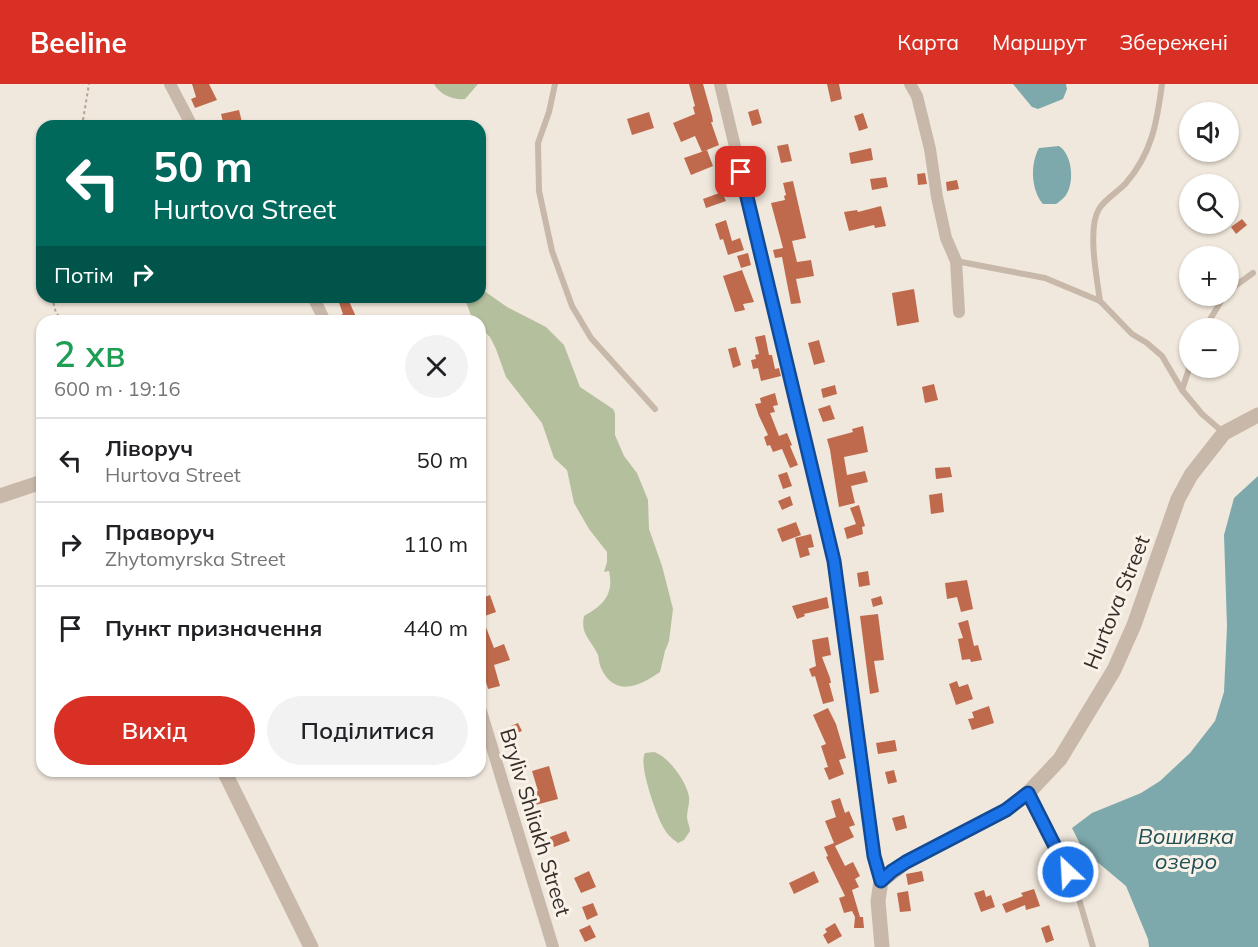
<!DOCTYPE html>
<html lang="uk">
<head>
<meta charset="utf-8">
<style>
  body { margin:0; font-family:Mulish,sans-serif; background:#f2f2f2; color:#202124; height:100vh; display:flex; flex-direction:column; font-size:22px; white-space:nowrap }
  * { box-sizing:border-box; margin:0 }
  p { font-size:20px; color:#757577 }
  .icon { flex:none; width:33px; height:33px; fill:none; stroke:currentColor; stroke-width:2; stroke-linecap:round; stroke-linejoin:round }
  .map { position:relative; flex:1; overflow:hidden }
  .panel { position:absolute; left:36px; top:231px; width:450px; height:462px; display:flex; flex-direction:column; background:#fff; border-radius:18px; box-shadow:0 2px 4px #0004 }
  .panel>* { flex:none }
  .banner { position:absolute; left:36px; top:36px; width:450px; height:183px; border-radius:18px; box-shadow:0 2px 4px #0004; background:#00695c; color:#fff; overflow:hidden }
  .controls { position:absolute; left:1179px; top:18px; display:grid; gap:12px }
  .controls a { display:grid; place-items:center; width:60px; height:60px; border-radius:50%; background:#fff; box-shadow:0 2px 4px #0004; font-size:30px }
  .pin { position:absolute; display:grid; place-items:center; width:51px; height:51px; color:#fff; margin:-26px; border-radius:12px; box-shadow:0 3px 9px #0006 }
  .me { position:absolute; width:66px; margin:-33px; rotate:335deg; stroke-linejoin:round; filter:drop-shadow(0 0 4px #0008) }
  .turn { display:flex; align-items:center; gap:21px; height:126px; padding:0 18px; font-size:27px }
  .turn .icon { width:78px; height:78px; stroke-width:2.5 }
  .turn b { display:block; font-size:42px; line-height:51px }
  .then { display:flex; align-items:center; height:57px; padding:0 18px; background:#0003; gap:12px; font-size:22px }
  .round { display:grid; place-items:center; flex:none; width:63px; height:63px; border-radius:32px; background:#f2f2f2 }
  .headline { display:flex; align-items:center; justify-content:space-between; height:102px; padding:0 18px }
  h1 { font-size:36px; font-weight:600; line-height:45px; color:#1e9e55 }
  .action { display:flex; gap:12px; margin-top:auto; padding:12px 18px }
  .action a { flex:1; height:69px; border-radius:36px; background:#d93025; color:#fff; font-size:24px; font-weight:600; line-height:69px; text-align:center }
  .action a+a { background:#f2f2f2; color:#202124 }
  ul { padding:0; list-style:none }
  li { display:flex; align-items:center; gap:18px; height:84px; padding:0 18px; border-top:2px solid #e0e0e0 }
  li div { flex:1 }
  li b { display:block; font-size:22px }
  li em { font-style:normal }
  header { display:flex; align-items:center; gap:36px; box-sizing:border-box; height:84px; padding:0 30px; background:#d93025; color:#fff }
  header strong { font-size:28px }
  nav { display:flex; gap:33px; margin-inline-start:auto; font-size:21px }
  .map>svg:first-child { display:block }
  .green { fill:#b3bf9d }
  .water { fill:#7da9ac }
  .building { fill:#bf6a4c }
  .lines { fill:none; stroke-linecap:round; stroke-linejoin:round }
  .path { stroke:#b4a293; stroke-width:2; stroke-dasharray:3 3; stroke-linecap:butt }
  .service { stroke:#c8b8a9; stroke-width:6 }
  .minor { stroke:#c8b8a9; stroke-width:12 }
  .tertiary { stroke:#c8b8a9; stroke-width:15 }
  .route-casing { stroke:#114b97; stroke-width:15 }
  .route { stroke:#1a73e8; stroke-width:10 }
  .labels { text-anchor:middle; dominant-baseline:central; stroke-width:6; stroke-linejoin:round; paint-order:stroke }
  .street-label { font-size:21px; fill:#362d29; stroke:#f9f2e9 }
  .water-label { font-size:22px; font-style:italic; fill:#205055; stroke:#f9f2e9 }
</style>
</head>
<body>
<header>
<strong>Beeline</strong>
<nav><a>Карта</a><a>Маршрут</a><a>Збережені</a></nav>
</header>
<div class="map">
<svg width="1258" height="863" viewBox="0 0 1258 863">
  <rect width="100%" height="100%" fill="#f1e8dd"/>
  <g class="green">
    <path d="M434 0H478L465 15C453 16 440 11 434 0Z"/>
    <path d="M480 204 507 223 546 243 564 261 580 303 613 325 615 329V351L624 372 637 389 648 416 649 445 662 482 673 525 669 557 665 567 660 588C640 602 615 614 601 584 599 580 599 575 598 571 591 555 580 551 584 532 604 521 614 510 609 487L604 488 607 478V468L589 445 574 419 567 386 554 374 542 339 506 293 496 265 490 253 480 243V237H473L465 215V213H480Z"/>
    <path d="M654 668C668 672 687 698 689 713 690 719 687 726 687 733 687 738 690 742 690 747L684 756 678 759C671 754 666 749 662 741 656 729 638 680 645 669Z"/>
  </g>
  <g class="water">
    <polygon points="1013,0 1066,0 1067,5 1063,15 1038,25 1032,23"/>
    <path d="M1059 62C1072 70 1075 98 1066 111 1064 114 1059 118 1056 120H1043C1031 106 1030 80 1039 64Z"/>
    <polygon points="1258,392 1258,863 1149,863 1148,855 1126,802 1083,766 1072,744 1092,729 1141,709 1160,697 1190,669 1215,637 1224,608 1227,543 1224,451 1234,414"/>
  </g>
  <g class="building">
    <polygon points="192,0 209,0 217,16 195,24 191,15 196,13"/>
    <polygon points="689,0 703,0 712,32 713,38 711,38 719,61 702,68 695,52 681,58 673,39 695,30 693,23 695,22"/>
    <polygon points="827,0 839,0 842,15 831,18"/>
    <polygon points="758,25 762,39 752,42 748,28"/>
    <polygon points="239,26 242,38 224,42 221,30"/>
    <polygon points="649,28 654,44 632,51 627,35"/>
    <polygon points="863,29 868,44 859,47 854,32"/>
    <polygon points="788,60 792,77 781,79 777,62"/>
    <polygon points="871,64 873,76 851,80 849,69"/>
    <polygon points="707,66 713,82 691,91 684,74"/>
    <polygon points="925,89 927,100 918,101 917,90"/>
    <polygon points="886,93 888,103 872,106 870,95"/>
    <polygon points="957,96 959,105 947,107 946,98"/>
    <polygon points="793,97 806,154 792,157 797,178 811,176 814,192 796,195 801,219 791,220 782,173 775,174 773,166 783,164 771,119 785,116 784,112 786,111 783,99"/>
    <polygon points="722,108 726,117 706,124 703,115"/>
    <polygon points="881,122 886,142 875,144 874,141 849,147 844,128 857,126 858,128"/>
    <polygon points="1242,135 1247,141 1236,150 1231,143"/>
    <polygon points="726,136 732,157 740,154 744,166 728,171 723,155 720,156 715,140"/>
    <polygon points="748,169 751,181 741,184 737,172"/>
    <polygon points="742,186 754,218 743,220 745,226 735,228 723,192"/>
    <polygon points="914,205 919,238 897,242 892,209"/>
    <polygon points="337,213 347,213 358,237 333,237 333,235 343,230"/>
    <polygon points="765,251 769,271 772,271 775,285 779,284 781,292 761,297 758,284 753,285 751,276 756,275 755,271 759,270 755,253"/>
    <polygon points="819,256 825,278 814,281 808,259"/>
    <polygon points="736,263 741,281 733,284 728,265"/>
    <polygon points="934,300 938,316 925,319 922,303"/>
    <polygon points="835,301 837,310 823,314 821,305"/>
    <polygon points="775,309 778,321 773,322 775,328 770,329 779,352 787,349 792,361 790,362 798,381 790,384 782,365 773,368 770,361 767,362 764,353 768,351 759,332 755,320 761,319 760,314"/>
    <polygon points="830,321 835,335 823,338 818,325"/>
    <polygon points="863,342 868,368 844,373 847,391 865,387 868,398 851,402 855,419 839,423 830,366 827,355 853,348 852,345"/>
    <polygon points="950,383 952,393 936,395 935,384"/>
    <polygon points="787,388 792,402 783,405 778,391"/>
    <polygon points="942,409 944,428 931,430 929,411"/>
    <polygon points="790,412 793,421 782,426 778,417"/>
    <polygon points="859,421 865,442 862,443 863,450 847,455 844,444 856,440 850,424"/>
    <polygon points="796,438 801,451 782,458 777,445"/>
    <polygon points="811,450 814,463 808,464 810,471 800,474 795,454"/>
    <polygon points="868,487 870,501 859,503 857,489"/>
    <polygon points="967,496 973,525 961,528 957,513 947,515 945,499"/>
    <polygon points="490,511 496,528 482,533 494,564 504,560 510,576 494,581 500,602 488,605 480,577 480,515"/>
    <polygon points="881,512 883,520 873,523 871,515"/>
    <polygon points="827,513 829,524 804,530 805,532 797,535 792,522"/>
    <polygon points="878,530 884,576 874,577 879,608 870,610 860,532"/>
    <polygon points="968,536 974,562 978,561 982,576 971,578 970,575 962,576 958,555 963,554 958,539"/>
    <polygon points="828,553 831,571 822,573 830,594 831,599 829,599 834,617 823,620 815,592 812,593 809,585 816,582 812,556"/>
    <polygon points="957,597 959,603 968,600 973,615 956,621 949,600"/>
    <polygon points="989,622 994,639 972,646 968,635 974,634 972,628"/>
    <polygon points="828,624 836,640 846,674 839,676 844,690 829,696 824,684 828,683 821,662 826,660 813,631"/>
    <polygon points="518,639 522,647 514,650 511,642"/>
    <polygon points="895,656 897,667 878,670 876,659"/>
    <polygon points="549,682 558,715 528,723 525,711 538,707 532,687"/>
    <polygon points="894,686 897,698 888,700 885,688"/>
    <polygon points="840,714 845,729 849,727 855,741 849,743 854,753 835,762 845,782 853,778 860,792 855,795 859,803 852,806 860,833 863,833 864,844 854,844 855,833 852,827 844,829 839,814 845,812 826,773 828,772 824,763 834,759 825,737 836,733 831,717"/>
    <polygon points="904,731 907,744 896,747 892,734"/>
    <polygon points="566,747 570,757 554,763 550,753"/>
    <polygon points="589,787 596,803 581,809 574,794"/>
    <polygon points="814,787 819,798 794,810 789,799"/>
    <polygon points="922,787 924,797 908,801 906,790"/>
    <polygon points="1034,805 1040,822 1026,826 1025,821 1006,829 1002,820 1023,812 1021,809"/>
    <polygon points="984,806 986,813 991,811 995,823 981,828 974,809"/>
    <polygon points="908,807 911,827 900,828 897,809"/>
    <polygon points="593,819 598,831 587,836 582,823"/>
    <polygon points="835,839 842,852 828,860 823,851 827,848 825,845"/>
    <polygon points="590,841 596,853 585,858 579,846"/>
    <polygon points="1049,841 1054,856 1046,859 1041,844"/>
  </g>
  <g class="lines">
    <g class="path">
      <polyline points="82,42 89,0"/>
      <polyline points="52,213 56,229 63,237"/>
    </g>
    <g class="service">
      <polyline points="555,0 549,28 538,59 539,107 552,167 572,222 591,254 655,325"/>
      <polyline points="956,177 1045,194 1100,217 1132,250 1147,259 1162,272 1182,306 1202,330 1224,349"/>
      <polyline points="1228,207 1253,189"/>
      <path d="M1100 217C1097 195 1087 144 1099 125 1105 115 1118 108 1126 99 1152 69 1157 38 1162 0"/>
      <polyline points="1205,244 1224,212"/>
      <polyline points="1182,306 1190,282"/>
      <polyline points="1028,710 1044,738 1076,805 1093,863"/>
    </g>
    <g class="minor">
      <polyline points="170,0 192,42"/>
      <polyline points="720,0 834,477 874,772 881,797"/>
      <polyline points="910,0 917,12 930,65 937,113 946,154 956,177 959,228"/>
      <polyline points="313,213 325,237"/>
      <polyline points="480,624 553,863"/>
    </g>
    <g class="tertiary">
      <polyline points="0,412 42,398"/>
      <polyline points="224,687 311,863"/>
      <polyline points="882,863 878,817 881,797 906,778 1006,726 1028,709 1060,675 1114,586 1134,541 1178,415 1191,391 1224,349 1258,331"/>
    </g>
  </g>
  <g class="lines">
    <defs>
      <polyline id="route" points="741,88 834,477 874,772 881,797 892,787 906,778 1006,726 1028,709 1068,788"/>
    </defs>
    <use href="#route" class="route-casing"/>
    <use href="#route" class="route"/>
  </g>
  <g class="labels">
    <g class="street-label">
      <text transform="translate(1116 518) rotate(-68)">Hurtova Street</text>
      <text transform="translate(536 738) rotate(73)">Bryliv Shliakh Street</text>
    </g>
    <g class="water-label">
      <text x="1186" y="752">Вошивка<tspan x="1186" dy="25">озеро</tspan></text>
    </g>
  </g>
</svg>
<div class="controls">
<a><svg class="icon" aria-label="sound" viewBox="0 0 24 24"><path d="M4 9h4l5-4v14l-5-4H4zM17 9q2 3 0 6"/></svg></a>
<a><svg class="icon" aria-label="search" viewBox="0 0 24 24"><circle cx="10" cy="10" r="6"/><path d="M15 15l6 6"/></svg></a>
<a>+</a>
<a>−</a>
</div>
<div class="pin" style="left:741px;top:88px;background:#d93025"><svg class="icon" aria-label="arrive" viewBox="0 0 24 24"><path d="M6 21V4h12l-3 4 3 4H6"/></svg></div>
<svg class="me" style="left:1068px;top:788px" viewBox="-20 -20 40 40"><circle r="17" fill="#1a73e8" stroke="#fff" stroke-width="3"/><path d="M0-11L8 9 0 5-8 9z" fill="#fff"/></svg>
<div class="banner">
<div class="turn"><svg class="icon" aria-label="left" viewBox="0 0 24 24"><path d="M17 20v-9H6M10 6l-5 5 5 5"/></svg><div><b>50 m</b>Hurtova Street</div></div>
<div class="then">Потім<svg class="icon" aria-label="right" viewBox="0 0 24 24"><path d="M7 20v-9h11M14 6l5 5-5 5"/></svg></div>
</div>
<section class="panel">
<div class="headline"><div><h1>2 хв</h1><p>600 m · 19:16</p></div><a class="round"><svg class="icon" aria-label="close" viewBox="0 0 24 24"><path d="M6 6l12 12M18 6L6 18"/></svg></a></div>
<ul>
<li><svg class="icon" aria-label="left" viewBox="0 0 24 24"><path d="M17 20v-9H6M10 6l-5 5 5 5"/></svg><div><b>Ліворуч</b><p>Hurtova Street</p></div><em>50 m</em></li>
<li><svg class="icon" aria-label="right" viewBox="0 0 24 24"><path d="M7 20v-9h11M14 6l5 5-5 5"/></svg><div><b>Праворуч</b><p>Zhytomyrska Street</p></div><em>110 m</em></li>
<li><svg class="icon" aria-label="arrive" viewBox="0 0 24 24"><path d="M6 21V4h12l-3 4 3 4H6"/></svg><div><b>Пункт призначення</b></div><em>440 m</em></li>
</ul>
<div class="action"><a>Вихід</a><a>Поділитися</a></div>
</section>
</div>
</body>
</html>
